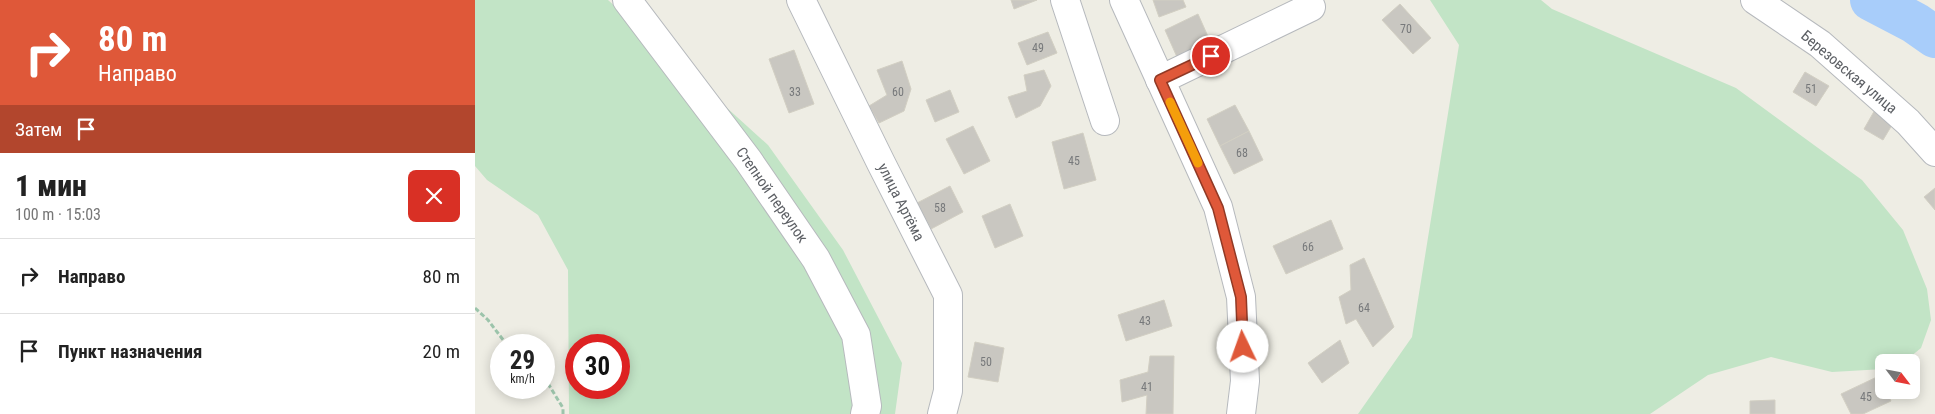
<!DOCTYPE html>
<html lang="ru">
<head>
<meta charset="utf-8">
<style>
  body { margin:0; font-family:"Roboto Condensed",sans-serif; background:#f6f6f6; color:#222; height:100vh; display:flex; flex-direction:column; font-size:19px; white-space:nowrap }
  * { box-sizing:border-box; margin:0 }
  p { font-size:16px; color:#767676 }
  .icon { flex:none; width:28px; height:28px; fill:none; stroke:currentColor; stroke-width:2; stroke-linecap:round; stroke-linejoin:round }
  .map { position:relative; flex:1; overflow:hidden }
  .sheet { display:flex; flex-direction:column; background:#fff; width:475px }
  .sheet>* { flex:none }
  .guide { background:#df5839; color:#fff; overflow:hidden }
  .needle { width:32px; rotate:122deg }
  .controls { position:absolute; left:1400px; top:354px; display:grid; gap:10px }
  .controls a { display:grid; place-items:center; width:45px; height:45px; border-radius:8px; background:#fff; box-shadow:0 2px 12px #0003; font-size:25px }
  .speed { position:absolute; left:15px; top:334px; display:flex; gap:10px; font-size:25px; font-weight:700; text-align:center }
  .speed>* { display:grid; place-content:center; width:65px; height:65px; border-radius:50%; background:#fff; box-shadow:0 2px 12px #0003; line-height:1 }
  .speed small { font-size:12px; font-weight:400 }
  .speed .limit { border:8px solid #d22; background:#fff; color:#111 }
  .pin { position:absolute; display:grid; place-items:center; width:42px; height:42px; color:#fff; margin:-21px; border:2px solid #fff; border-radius:50%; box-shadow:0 1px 5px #0007 }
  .me { position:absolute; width:55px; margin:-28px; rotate:357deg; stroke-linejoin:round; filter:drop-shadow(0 0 4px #0008) }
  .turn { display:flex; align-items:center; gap:18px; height:105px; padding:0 15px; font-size:22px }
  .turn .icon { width:65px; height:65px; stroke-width:2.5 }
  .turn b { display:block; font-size:35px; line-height:42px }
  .then { display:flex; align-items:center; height:48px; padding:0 15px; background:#0003; gap:10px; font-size:19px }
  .round { display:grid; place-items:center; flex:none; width:52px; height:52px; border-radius:8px; background:#f6f6f6 }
  .overview { display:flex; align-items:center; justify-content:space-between; height:85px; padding:0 15px }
  h1 { font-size:30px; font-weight:800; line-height:38px }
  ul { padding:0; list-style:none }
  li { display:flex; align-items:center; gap:15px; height:75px; padding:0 15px; border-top:1px solid #e0e0e0 }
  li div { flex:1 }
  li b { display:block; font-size:19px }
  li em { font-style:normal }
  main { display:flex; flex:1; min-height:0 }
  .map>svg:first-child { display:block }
  .green { fill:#c2e4c6; fill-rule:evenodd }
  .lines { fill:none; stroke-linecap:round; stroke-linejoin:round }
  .river { stroke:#a8cdfa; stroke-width:42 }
  .building { fill:#c9c7c1; stroke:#d2cfc3 }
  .minor-casing { stroke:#b6b9bd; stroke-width:30 }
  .path { stroke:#9cc4ab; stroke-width:3; stroke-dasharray:5 2.5; stroke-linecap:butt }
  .minor { stroke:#fff; stroke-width:28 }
  .route-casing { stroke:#913925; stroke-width:12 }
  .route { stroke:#df5839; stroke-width:9 }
  .slow { stroke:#f59e0b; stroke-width:9 }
  .labels { text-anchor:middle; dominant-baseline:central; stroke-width:4; stroke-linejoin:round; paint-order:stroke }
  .number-label { font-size:12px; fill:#77797b }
  .street-label { font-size:15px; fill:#5c5f64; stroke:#fff }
</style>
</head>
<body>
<main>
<section class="sheet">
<div class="guide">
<div class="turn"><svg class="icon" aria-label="right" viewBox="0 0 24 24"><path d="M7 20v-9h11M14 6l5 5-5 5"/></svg><div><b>80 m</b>Направо</div></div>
<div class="then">Затем<svg class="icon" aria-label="arrive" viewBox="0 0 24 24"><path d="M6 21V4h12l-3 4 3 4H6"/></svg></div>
</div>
<div class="overview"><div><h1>1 мин</h1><p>100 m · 15:03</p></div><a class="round" style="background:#d93025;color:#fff"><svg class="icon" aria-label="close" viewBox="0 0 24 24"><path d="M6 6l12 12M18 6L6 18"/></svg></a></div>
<ul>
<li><svg class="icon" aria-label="right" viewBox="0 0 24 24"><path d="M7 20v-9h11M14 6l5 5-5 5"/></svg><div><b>Направо</b></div><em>80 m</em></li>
<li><svg class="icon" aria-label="arrive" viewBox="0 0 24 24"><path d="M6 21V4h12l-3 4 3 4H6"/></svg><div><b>Пункт назначения</b></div><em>20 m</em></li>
</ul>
</section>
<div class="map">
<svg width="1460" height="414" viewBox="0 0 1460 414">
  <rect width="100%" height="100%" fill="#eeede4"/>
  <g class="green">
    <path d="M0 0H133L293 145 368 250 427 363 420 414H94L93 270 63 215 12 180 0 166ZM101 345H144V388H101Z"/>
    <polygon points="955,0 1066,0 1077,9 1261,88 1387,180 1428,230 1452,289 1456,320 1446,348 1429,362 1409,362 1409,369 1357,372 1296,357 1233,375 1175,414 883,414 937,337 984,45"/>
  </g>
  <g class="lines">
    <polyline class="river" points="1396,0 1440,23 1460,37"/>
  </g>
  <g class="building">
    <polygon points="536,0 562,0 539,9"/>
    <polygon points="678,0 708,0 711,7 684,17"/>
    <polygon points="925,4 956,38 938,54 907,20"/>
    <polygon points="723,14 735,41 702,57 690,30"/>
    <polygon points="573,32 582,53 552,65 543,43"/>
    <polygon points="319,50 339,104 314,113 294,59"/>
    <polygon points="427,61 436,89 429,111 404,123 394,106 412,95 402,70"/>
    <polygon points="569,70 576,86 565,106 541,118 533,97 552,91 549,75"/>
    <polygon points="1330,72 1354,86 1341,106 1318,92"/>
    <polygon points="475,90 484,112 460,122 451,100"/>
    <polygon points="760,105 774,131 745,146 732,119"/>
    <polygon points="1401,108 1420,120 1408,140 1389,129"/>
    <polygon points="498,126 515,161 489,174 471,139"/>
    <polygon points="774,131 788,160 759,174 745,146"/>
    <polygon points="608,133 621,180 589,189 577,142"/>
    <polygon points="475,186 488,212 456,229 442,203"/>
    <polygon points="1460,188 1460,210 1449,197"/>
    <polygon points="535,204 548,236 520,248 507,216"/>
    <polygon points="856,220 868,249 811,274 798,246"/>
    <polygon points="889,258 919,327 898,347 881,319 871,324 864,297 876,290 875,265"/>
    <polygon points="689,300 697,326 651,341 643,315"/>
    <polygon points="865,340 874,363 847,383 833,363"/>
    <polygon points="500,342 529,348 523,382 493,377"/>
    <polygon points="675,356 699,356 698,414 671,414 672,395 647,402 645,380 673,372"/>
    <polygon points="1404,376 1409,390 1410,390 1416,401 1388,414 1376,414 1366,394"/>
    <polygon points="1300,400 1300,414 1275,414 1275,401"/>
  </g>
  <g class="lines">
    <defs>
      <g id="minor">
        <polyline points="152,0 273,160 341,259 381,335 392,406 390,414"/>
        <polyline points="326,0 406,163 473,295 473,391 467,414"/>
        <polyline points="590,0 630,121"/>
        <polyline points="649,0 743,207 766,297 770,381 766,414"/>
        <polyline points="1280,0 1345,44 1433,122 1460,152"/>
        <polyline points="685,80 836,7"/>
      </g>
    </defs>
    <use href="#minor" class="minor-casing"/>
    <g class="path">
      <polyline points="0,308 13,320 32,345"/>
      <polyline points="69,377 88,408 88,414"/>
    </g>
    <use href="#minor" class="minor"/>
  </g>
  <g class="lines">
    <defs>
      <polyline id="route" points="736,56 685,80 743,208 766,297 768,347"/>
    </defs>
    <use href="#route" class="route-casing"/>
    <use href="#route" class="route"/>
    <polyline class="slow" points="695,102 723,163"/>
  </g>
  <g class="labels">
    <g class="number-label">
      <text x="931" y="29">70</text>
      <text x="563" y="48">49</text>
      <text x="1336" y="89">51</text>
      <text x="320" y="92">33</text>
      <text x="423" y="92">60</text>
      <text x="767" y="153">68</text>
      <text x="599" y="161">45</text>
      <text x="465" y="208">58</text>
      <text x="833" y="247">66</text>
      <text x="889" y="308">64</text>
      <text x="670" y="321">43</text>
      <text x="511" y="362">50</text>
      <text x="672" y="387">41</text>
      <text x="1391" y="397">45</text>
    </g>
    <g class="street-label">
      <text transform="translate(1374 72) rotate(40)">Березовская улица</text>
      <text transform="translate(297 195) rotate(55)">Степной переулок</text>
      <text transform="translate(426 202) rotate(63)">улица Артёма</text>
    </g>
  </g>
</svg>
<div class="controls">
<a><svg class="needle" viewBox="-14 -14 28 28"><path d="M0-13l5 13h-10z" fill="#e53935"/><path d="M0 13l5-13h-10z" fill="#767676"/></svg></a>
</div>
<div class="speed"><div>29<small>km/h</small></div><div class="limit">30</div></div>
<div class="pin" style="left:736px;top:56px;background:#d93025"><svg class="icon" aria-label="arrive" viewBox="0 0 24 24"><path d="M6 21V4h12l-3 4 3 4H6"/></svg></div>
<svg class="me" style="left:768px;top:347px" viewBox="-20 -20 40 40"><circle r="19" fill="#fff"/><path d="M0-13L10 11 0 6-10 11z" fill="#df5839"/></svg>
</div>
</main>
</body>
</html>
